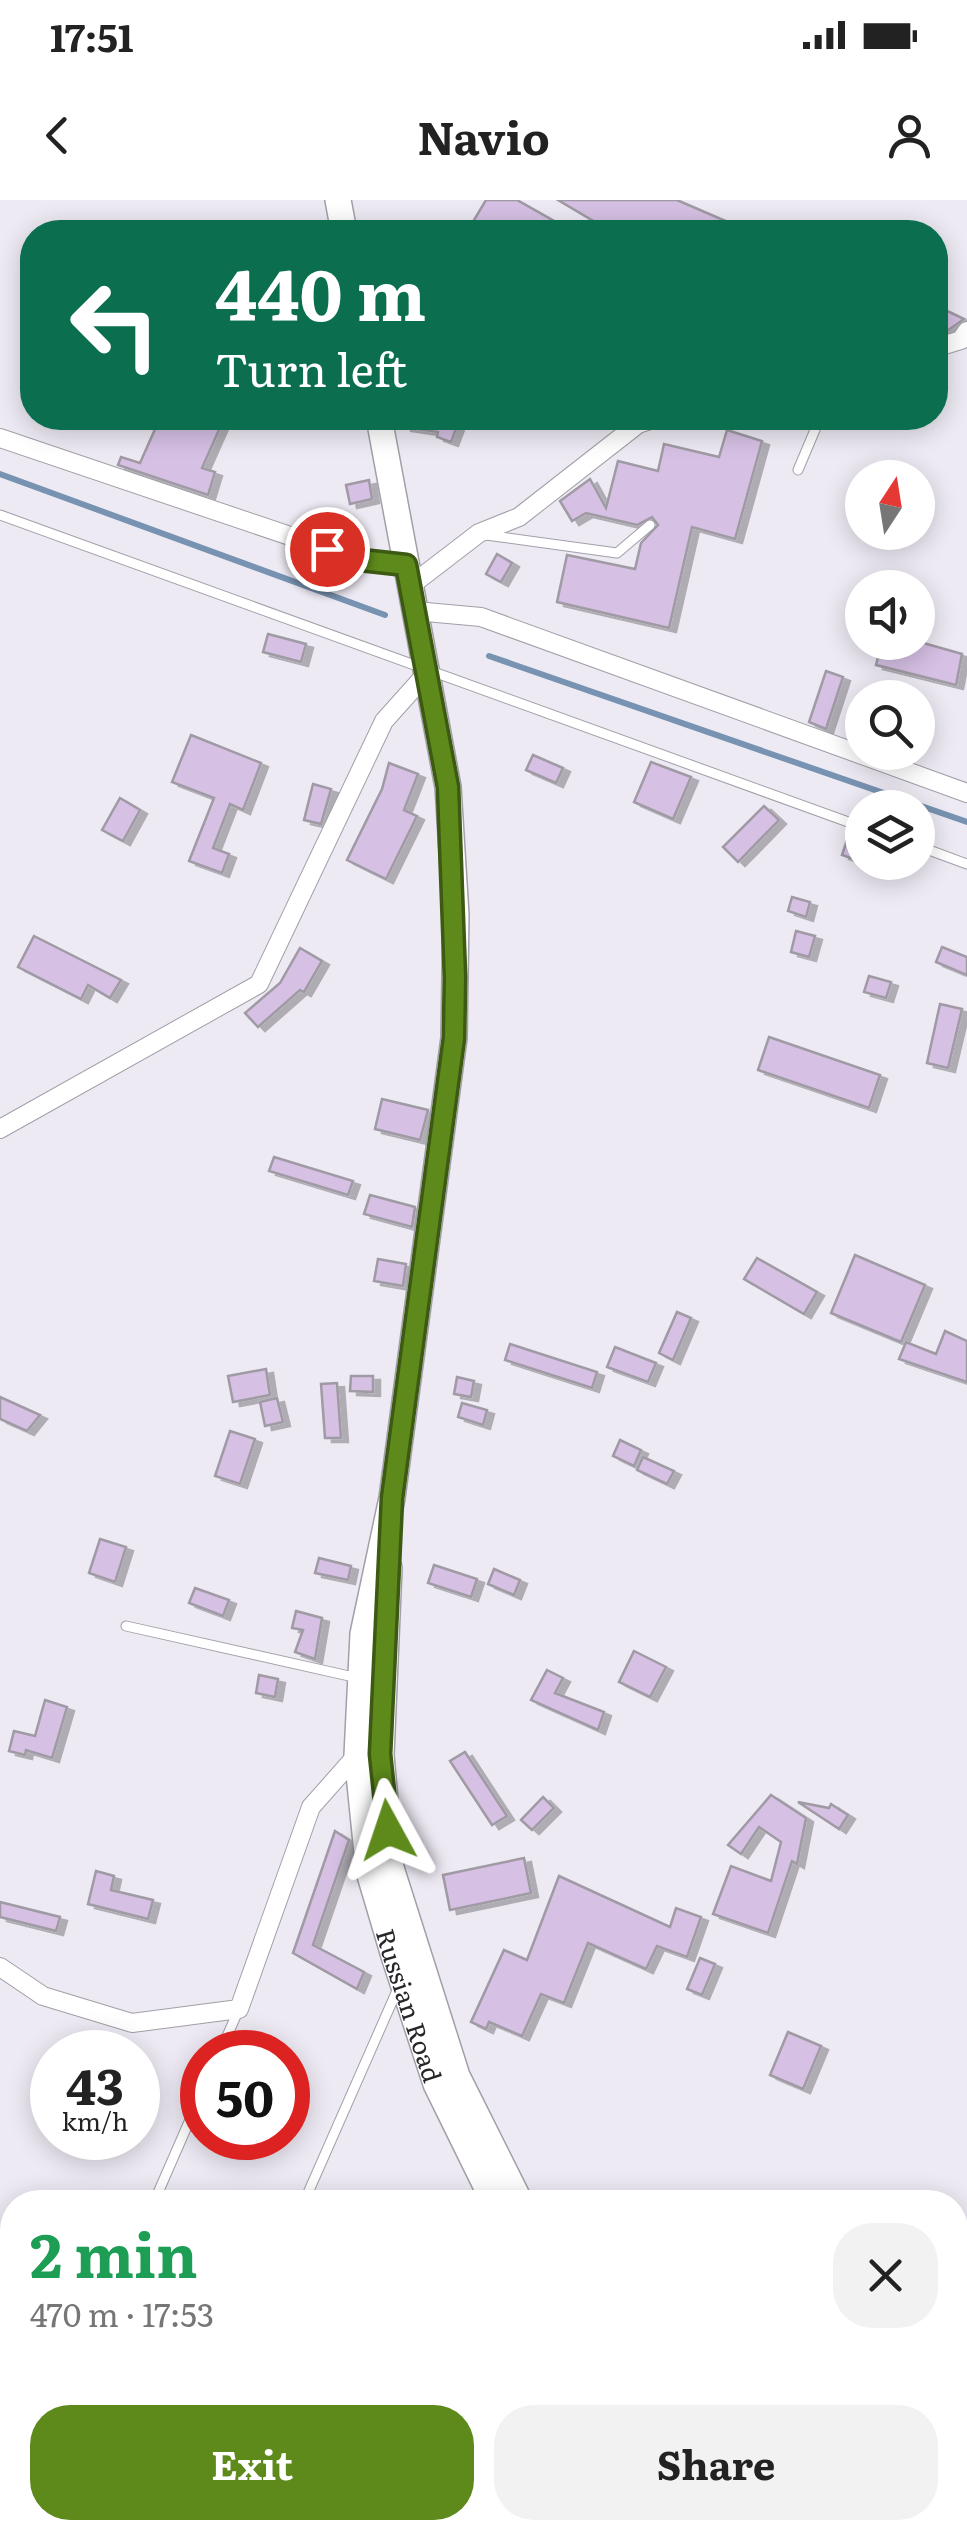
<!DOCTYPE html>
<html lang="en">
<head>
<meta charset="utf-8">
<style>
  body { margin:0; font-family:Literata,serif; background:#f2f2f2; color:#222; height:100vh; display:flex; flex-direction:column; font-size:38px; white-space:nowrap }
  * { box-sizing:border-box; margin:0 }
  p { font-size:32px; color:#767676 }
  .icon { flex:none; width:55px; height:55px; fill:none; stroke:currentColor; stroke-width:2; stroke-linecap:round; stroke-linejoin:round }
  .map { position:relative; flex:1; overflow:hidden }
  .sheet { position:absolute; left:0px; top:1990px; width:968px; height:350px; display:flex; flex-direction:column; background:#fff; border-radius:40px 40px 0 0; box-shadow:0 5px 25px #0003 }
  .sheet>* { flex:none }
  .guide { position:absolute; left:20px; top:20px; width:928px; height:210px; border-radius:40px; box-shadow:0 5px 25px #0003; background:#0b6e4f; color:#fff; overflow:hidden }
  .needle { width:65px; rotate:12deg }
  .fabs { position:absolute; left:845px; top:260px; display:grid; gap:20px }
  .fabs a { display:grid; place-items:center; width:90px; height:90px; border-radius:50%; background:#fff; box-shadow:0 5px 25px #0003; font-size:50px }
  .speed { position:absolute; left:30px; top:1830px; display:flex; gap:20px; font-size:50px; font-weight:700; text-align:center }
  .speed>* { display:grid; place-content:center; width:130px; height:130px; border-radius:50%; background:#fff; box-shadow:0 5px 25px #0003; line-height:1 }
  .speed small { font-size:25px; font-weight:400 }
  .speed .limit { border:15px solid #d22; background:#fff; color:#111 }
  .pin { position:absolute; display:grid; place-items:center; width:85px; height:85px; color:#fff; margin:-42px; border:5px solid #fff; border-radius:50%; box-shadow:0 2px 10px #0007 }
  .me { position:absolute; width:110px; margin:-55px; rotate:355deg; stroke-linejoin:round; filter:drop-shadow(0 0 8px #0008) }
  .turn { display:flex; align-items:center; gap:35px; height:210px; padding:0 30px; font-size:45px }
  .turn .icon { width:130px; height:130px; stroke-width:2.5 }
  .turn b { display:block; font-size:70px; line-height:85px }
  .round { display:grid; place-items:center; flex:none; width:105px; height:105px; border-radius:40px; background:#f2f2f2 }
  .head { display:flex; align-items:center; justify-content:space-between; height:170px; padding:0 30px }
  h1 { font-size:60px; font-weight:700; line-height:75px; color:#1e9e55 }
  .cta { display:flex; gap:20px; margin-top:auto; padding:20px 30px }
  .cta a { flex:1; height:115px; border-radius:40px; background:#5d8a1b; color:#fff; font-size:40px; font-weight:700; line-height:115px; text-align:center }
  .cta a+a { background:#f2f2f2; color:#222 }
  .status { display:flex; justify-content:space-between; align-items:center; height:70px; padding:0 50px; background:#fff; direction:ltr }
  .status svg { height:28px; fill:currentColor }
  header { display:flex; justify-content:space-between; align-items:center; height:130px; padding:0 30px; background:#fff; font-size:45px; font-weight:700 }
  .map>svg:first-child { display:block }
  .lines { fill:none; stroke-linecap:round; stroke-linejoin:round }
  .stream { stroke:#7793b1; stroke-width:6 }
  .building { fill:#d6c0e4; stroke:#9f9aa3; stroke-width:2.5; filter:url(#shadow) }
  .lane-casing { stroke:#a29fa8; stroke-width:11 }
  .street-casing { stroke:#a29fa8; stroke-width:20 }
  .secondary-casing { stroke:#a29fa8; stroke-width:28 }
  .lane { stroke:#fff; stroke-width:9 }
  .street { stroke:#fff; stroke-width:18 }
  .secondary { stroke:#fff; stroke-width:25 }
  .route-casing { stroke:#3c5a12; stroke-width:25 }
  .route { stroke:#5d8a1b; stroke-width:18 }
  .labels { text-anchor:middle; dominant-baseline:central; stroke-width:9; stroke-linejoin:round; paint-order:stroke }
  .street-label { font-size:25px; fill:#272629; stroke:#fff }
</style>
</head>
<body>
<div class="status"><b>17:51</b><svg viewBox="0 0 49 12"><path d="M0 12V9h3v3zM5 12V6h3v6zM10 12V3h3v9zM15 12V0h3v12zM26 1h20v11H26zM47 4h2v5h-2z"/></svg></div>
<header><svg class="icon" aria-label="back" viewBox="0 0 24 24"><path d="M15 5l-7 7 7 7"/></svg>Navio<svg class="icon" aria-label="person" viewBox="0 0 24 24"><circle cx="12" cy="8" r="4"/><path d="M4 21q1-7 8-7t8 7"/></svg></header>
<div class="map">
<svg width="967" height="2340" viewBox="0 0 967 2340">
  <defs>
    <filter id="shadow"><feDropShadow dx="7" dy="4" stdDeviation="0" flood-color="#0004"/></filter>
  </defs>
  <rect width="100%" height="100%" fill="#eeeaf4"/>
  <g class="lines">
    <g class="stream">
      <polyline points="0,274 385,415"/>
      <polyline points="489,456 967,622"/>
    </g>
  </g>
  <g class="building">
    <polygon points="486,0 517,0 554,21 547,32 496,32 474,20"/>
    <polygon points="558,0 677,0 751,32 612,32"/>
    <polygon points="935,105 964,119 947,131 935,126"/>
    <polygon points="160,218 209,218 222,223 202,268 215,272 208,295 118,265 121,257 140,263"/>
    <polygon points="405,218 460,218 451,242 437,237 438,232 404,227"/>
    <polygon points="727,230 762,241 735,339 692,327 669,428 557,402 567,355 635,369 641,343 658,325 652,317 637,325 586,313 572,321 560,301 590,279 606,308 618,261 658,271 664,244 719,257"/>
    <polygon points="369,280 372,299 350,304 346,285"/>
    <polygon points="497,354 512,363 501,382 486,374"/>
    <polygon points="268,434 306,444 301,462 263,452"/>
    <polygon points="882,442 920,442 962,454 956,485 876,465"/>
    <polygon points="826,471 843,477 826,529 809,522"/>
    <polygon points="191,535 261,563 243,610 230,604 213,648 229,654 222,673 189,661 214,598 172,582"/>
    <polygon points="533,555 563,568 556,583 526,570"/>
    <polygon points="651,562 691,577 673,619 634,602"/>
    <polygon points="389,563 418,574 404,610 417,616 386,679 347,660 382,589"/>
    <polygon points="313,584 331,589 321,624 304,620"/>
    <polygon points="120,598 140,610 123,641 102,630"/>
    <polygon points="764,606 779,620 738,662 723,647"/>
    <polygon points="847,640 862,646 862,662 842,655"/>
    <polygon points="792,697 810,702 806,717 788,711"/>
    <polygon points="796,731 815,736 809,757 791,752"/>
    <polygon points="34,736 121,780 110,798 88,785 81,799 18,767"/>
    <polygon points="942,747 967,757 967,775 936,762"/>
    <polygon points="300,748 322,761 304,792 300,790 258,827 245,813 280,783"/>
    <polygon points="869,776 891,782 886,798 864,792"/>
    <polygon points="940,804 962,809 948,868 927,863"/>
    <polygon points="769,837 880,875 869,908 758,870"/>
    <polygon points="382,899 428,910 420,940 375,929"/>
    <polygon points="274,957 353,981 348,995 269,971"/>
    <polygon points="370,995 415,1007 412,1027 364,1014"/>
    <polygon points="855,1055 925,1085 901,1142 831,1113"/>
    <polygon points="757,1058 817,1092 804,1114 744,1079"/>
    <polygon points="378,1059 406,1064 403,1086 374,1081"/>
    <polygon points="677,1112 691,1118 673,1160 659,1153"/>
    <polygon points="945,1131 967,1141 967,1182 899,1159 906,1142 936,1154"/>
    <polygon points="510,1144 597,1172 592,1188 505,1160"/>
    <polygon points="615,1147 656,1163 648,1182 607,1167"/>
    <polygon points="266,1169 270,1195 233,1202 228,1176"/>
    <polygon points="351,1176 373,1176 373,1192 350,1191"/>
    <polygon points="457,1177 474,1181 471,1197 454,1194"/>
    <polygon points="337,1183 341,1238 325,1238 321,1184"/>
    <polygon points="0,1197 40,1215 27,1231 0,1219"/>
    <polygon points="277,1198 283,1222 265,1226 260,1202"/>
    <polygon points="462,1203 487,1210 483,1225 458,1217"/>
    <polygon points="230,1231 255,1239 240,1284 215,1276"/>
    <polygon points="620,1240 641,1250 634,1266 613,1256"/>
    <polygon points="643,1257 674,1271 667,1284 637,1270"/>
    <polygon points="100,1339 126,1347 115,1382 89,1373"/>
    <polygon points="319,1358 351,1366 348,1380 315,1373"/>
    <polygon points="434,1365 477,1379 471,1397 428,1383"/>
    <polygon points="494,1369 520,1380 514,1395 488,1384"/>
    <polygon points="195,1388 229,1400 223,1416 189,1403"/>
    <polygon points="296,1411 322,1418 315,1459 295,1452 303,1430 292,1428"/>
    <polygon points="634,1451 666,1467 650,1497 619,1482"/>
    <polygon points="547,1470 563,1478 555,1493 604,1512 598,1530 531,1500"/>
    <polygon points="259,1475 278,1479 275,1497 256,1493"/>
    <polygon points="45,1500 67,1507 52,1558 26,1550 25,1555 9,1551 14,1531 35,1536"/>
    <polygon points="465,1552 507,1616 492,1625 450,1561"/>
    <polygon points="771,1595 806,1618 797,1664 792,1661 768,1733 713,1714 731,1666 771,1681 781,1642 759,1627 741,1654 728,1645"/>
    <polygon points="543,1597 554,1608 532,1630 521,1620"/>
    <polygon points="798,1602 829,1608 831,1604 848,1615 839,1629"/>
    <polygon points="335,1631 349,1640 313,1745 364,1772 357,1789 293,1753"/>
    <polygon points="524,1658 531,1693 450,1710 443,1675"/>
    <polygon points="96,1671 114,1676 111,1690 153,1700 148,1719 88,1704"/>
    <polygon points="559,1676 670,1727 676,1708 701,1717 687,1757 657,1746 646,1769 588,1743 564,1803 541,1794 522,1836 489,1822 486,1829 471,1822 504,1750 527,1760"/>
    <polygon points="0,1702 60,1717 56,1731 0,1717"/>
    <polygon points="700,1758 715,1764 702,1795 687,1789"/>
    <polygon points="788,1832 821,1846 803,1889 770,1875"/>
  </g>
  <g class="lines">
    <defs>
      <g id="lane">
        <polyline points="798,270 820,218"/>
        <polyline points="0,315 862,627"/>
        <polyline points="486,335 617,353 650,325"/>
        <polyline points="918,646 967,664"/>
        <polyline points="126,1426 358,1478"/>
        <polyline points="220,1852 239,1809"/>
        <polyline points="154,2002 202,1892"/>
        <polyline points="304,2002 399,1786"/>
        <polyline points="0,2036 12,2038"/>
        <polyline points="165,2340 170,2328"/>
        <polyline points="407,2340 412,2328"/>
      </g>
      <g id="street">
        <polyline points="935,148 961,140 967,131"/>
        <polyline points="0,238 361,360 406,365"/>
        <polyline points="410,386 479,333 519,317 638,224 656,218"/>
        <polyline points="415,411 481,417 967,593"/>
        <polyline points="0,929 259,784 384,521 427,473"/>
        <polyline points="0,1767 43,1796 132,1823 239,1809 311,1607 357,1555"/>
      </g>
      <g id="secondary">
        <polyline points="338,0 344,32"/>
        <path id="s1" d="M379 218 448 587 456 715 454 838 392 1298 363 1434 357 1555 369 1672 394 1756 436 1884 494 2002"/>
        <polyline points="389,1368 381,1555 391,1668 457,1876 520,2002"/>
        <polyline points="644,2328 649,2340"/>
        <polyline points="669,2328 674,2340"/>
      </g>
    </defs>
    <use href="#lane" class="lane-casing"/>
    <use href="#street" class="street-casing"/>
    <use href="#secondary" class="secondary-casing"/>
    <use href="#lane" class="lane"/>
    <use href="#street" class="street"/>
    <use href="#secondary" class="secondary"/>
  </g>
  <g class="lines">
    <defs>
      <polyline id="route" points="327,349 361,360 406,365 448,587 455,777 454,838 392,1298 380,1554 388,1630"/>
    </defs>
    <use href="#route" class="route-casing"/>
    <use href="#route" class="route"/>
  </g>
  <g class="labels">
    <g class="street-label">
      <text stroke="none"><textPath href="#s1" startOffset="1608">Russian Road</textPath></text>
    </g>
  </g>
</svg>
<div class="fabs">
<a><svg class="needle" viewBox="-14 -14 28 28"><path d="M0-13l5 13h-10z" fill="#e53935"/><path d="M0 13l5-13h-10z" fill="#767676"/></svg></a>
<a><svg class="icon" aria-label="sound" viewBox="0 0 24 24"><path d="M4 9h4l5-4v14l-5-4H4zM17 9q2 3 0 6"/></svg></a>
<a><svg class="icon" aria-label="search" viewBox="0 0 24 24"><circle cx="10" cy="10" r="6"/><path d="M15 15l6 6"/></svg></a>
<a><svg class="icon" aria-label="layers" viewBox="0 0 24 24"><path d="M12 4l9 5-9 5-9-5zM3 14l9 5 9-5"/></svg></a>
</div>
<div class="speed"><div>43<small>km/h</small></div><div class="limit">50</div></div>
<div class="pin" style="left:327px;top:349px;background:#d93025"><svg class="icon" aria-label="arrive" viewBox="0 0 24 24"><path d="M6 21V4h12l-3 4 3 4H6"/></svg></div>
<svg class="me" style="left:388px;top:1630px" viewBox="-20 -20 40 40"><path d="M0-17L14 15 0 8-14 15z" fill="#5d8a1b" stroke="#fff" stroke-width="4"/></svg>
<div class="guide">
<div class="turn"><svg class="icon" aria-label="left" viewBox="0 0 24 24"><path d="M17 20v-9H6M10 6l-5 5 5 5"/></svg><div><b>440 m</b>Turn left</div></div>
</div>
<section class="sheet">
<div class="head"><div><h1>2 min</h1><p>470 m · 17:53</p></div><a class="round"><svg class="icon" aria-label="close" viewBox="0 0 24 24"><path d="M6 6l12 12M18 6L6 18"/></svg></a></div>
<div class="cta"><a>Exit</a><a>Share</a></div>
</section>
</div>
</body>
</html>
